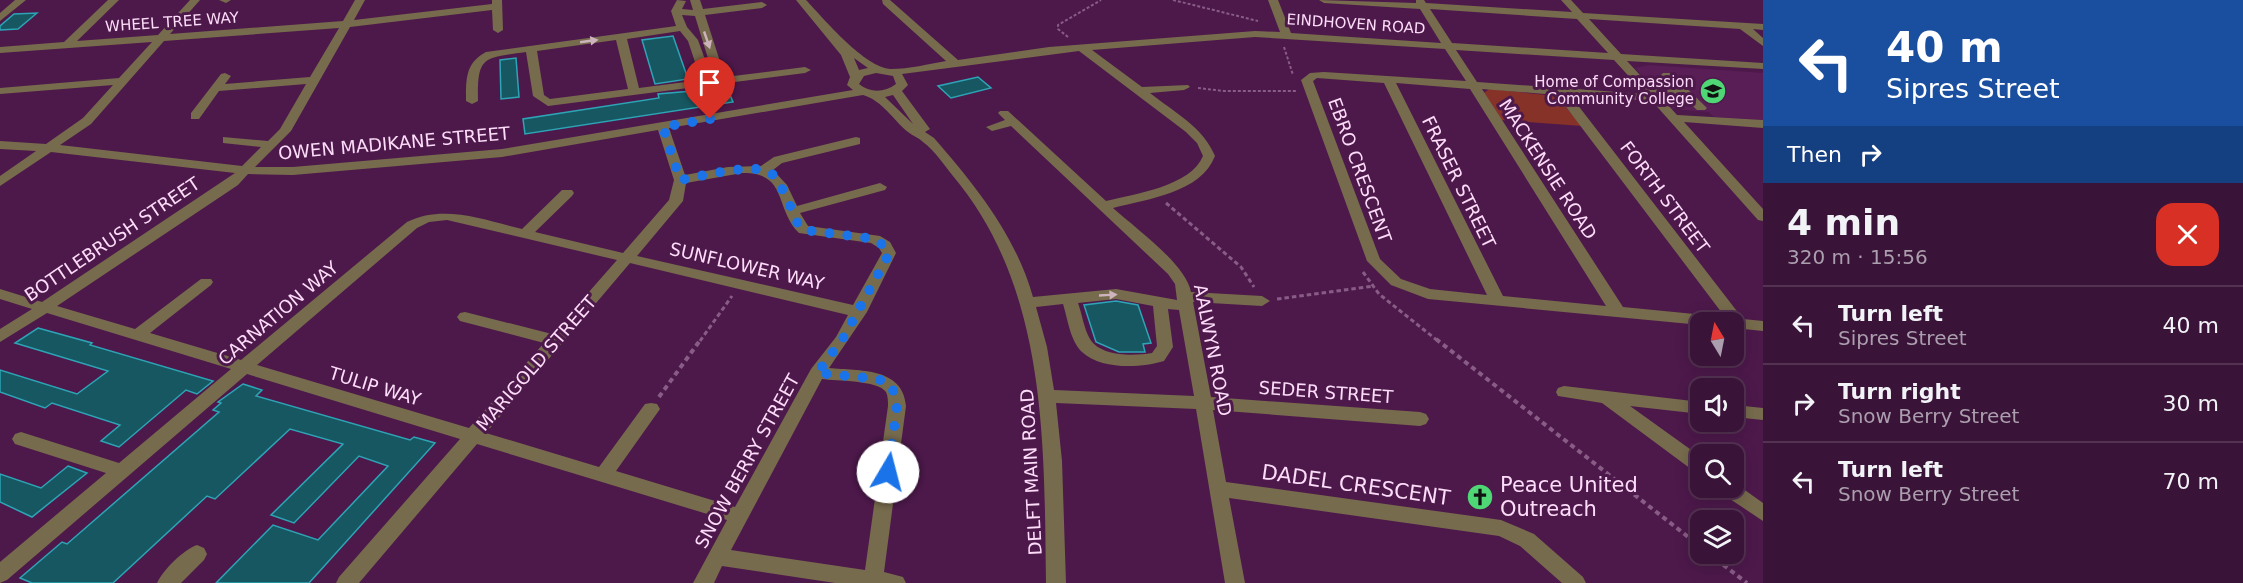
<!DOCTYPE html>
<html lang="en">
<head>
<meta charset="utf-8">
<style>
  body { margin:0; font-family:"DejaVu Sans",sans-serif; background:#411c40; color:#f1f3f6; height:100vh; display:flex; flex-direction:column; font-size:22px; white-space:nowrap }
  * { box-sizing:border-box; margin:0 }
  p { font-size:20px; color:#ab9eae }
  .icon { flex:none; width:33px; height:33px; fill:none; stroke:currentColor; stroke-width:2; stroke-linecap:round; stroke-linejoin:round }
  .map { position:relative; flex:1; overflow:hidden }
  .panel { display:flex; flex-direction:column; background:#3a1338; width:480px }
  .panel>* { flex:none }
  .top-card { background:#1a4fa0; color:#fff; overflow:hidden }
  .needle { width:39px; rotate:350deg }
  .fabs { position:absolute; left:1690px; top:312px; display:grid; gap:12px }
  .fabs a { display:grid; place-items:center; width:54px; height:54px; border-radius:12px; background:#3a1338; box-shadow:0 3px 15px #0003,0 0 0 2px #543253; font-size:30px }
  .pin { position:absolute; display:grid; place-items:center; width:51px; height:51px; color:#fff; margin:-62px -26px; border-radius:50% 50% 50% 0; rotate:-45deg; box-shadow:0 0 6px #0007 }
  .pin .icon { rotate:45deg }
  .me { position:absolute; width:66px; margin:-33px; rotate:8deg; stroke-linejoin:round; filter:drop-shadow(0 0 4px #0008) }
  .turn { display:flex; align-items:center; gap:21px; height:126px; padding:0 24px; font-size:27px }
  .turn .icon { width:78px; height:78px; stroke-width:2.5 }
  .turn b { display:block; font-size:42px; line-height:51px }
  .then { display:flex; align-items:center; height:57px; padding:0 24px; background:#0003; gap:12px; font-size:22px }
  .round { display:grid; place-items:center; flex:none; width:63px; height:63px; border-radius:18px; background:#411c40 }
  .headline { display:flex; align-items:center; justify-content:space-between; height:102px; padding:0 24px }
  h1 { font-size:36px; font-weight:700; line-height:45px }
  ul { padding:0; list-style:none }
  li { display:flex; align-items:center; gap:18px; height:78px; padding:0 24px; border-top:2px solid #543253 }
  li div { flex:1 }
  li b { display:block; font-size:22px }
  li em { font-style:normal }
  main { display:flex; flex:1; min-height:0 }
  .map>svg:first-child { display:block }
  .built { fill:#591e56 }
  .green { fill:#863228 }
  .building { fill:#175761; stroke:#2da5b6; stroke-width:1.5 }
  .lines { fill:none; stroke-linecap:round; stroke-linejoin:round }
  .path-far2 { stroke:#895c86; stroke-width:2; stroke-dasharray:3 2; stroke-linecap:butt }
  .path-far1 { stroke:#895c86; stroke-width:3; stroke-dasharray:4.5 3; stroke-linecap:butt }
  .path { stroke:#895c86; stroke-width:4; stroke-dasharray:5 4; stroke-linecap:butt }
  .minor { fill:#776b4d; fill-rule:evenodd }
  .oneway { fill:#cdb4bc }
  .route { stroke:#1a73e8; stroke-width:10; stroke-dasharray:0 18 }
  .labels { text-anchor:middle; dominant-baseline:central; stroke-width:6; stroke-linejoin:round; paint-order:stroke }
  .far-street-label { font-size:15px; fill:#fcdcf8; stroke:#4d194b }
  .far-poi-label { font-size:15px; fill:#fcdcf8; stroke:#4d194b; text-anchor:end }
  .street-label { font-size:18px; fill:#fcdcf8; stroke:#4d194b }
  .near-street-label { font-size:21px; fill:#fcdcf8; stroke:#4d194b }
  .near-poi-label { font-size:21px; fill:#fcdcf8; stroke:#4d194b; text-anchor:start }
</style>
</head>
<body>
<main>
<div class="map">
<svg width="1763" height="583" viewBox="0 0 1763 583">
  <rect width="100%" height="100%" fill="#4d194b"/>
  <polygon class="built" points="1649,65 1763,73 1763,120 1714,117 1709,112 1673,109 1660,96 1666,94 1659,86 1649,83 1635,68"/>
  <polygon class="green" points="1489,89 1556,96 1582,126 1501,120 1484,93"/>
  <g class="building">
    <polygon points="37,13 18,29 0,30 0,26 14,14"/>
    <polygon points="673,36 688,79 655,84 642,40"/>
    <polygon points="516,58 519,97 501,99 500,60"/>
    <polygon points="978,77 991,88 951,98 938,86"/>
    <polygon points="727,88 733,102 525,134 523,119 659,98 658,94"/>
    <polygon points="1116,301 1138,305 1151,343 1143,344 1145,352 1119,352 1096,342 1084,305"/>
    <polygon points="38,328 92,343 90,345 213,381 197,394 186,390 119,447 101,441 120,425 52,403 45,408 0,392 0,370 77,394 108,371 15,343"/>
    <polygon points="243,384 262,390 256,396 410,440 414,437 435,443 309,583 216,583 273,525 318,540 388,466 359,456 294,523 271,515 343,444 290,429 215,499 207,496 113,583 32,583 20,578 62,542 67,544 219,412 213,410 221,403 218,402"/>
    <polygon points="68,466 87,473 32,517 0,502 0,474 41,488"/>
  </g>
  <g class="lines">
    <g class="path-far2">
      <polyline points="1173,0 1258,21"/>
      <polyline points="1068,37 1058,29 1058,25 1101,0"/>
      <polyline points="1284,47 1293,75"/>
      <polyline points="1198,88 1224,91 1296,91"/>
    </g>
    <g class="path-far1">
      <polyline points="1166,203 1241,267 1254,287"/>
      <polyline points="1363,272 1379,294 1438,341"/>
      <polyline points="1277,299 1374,286"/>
      <polyline points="700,341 732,296"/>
    </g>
    <g class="path">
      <polyline points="1436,339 1701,547"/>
      <polyline points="659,397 701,339"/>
      <polyline points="1709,554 1747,583"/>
    </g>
    <g class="minor">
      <polygon points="15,0 26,0 0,21 0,13"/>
      <path d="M108 0H119L77 41 158 35 190 0H200L170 34 343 21 355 0H365L354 20 492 4V0H502L503 30 498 33 493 30 492 10 350 27 291 131 255 167H293L502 149 853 90 847 85 850 77 841 55 796 0H806C824 19 865 68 891 69 909 69 929 64 946 61L883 4 882 0H890L958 60 1049 47 1255 31 1280 32 1268 0H1278L1291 33 1441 43 1420 9 1324 3 1319 0 1416 3V0H1424L1426 3 1572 12 1561 0H1571L1583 13 1763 24V30L1753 29 1763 38V46L1740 29 1589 19 1621 54 1763 63V69L1627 61 1651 87 1674 88 1661 75 1663 73H1671L1707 108 1705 110H1697L1681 95 1658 94 1677 115 1763 120V128L1684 122 1763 209V221L1758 220 1652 101 1570 95 1743 319 1763 321V331L1734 328V322H1701V325L1428 299 1391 285 1367 261 1301 80 1310 73 1324 72 1466 81 1445 49 1255 37 1092 50 1142 87 1188 85 1190 87 1184 90 1150 93C1174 112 1203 127 1215 156 1201 193 1147 199 1113 208 1135 228 1186 264 1191 292L1262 296 1270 301 1262 306 1193 302 1211 397 1420 412 1426 414 1429 419 1426 424 1420 426 1213 410 1226 482 1501 520 1534 534 1583 577 1586 583H1562L1520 546 1499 536 1229 498 1245 583H1225L1196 409 1056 403 1062 461 1066 583H1046C1044 444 1048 289 953 176 944 165 935 151 923 142 919 138 913 136 908 132 893 120 883 101 863 95L669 128 685 175 728 167 761 166 774 157 856 137 860 138V144L782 163 773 170 787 185 797 206 880 183 887 187 885 190 800 213 808 226 880 236 890 242 896 253 867 312 829 368C859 371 903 367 906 406L884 572 903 577 906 583H835L722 566 714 583H693L727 520 477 444 359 583H336L339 577 460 439 247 374 7 580 0 583V562L106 473 15 444 12 439 15 434 21 432 119 463 231 369 47 313 0 342V329L32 309 0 299V289L42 302 235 173 51 152 0 186V176L36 151 0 149V141L46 144 83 118 113 85 0 94V88L119 78 152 42 0 53V47L64 42ZM1430 9 1577 19 1608 53 1452 43ZM339 28 310 77 225 84 231 76 225 73 221 74 191 113V119H199L219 91 306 84 280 129 268 141 223 137V143L261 147 242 166 60 145 91 124 164 41ZM1456 50 1614 60 1645 94 1477 82ZM1079 51 1186 132 1197 143 1203 156C1191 186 1135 194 1106 201L1008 111H1000L998 113 1005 120 986 127 992 131 1011 126 1168 274 1175 284 1177 300 1116 289 1033 297C1016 236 975 185 934 138L925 132 930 129 902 91 908 85 902 74ZM854 58 868 68 859 70ZM876 73 893 76 896 84C884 93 870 93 859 84L864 76ZM1317 78 1384 83 1487 295 1430 289 1401 279 1380 259 1313 81ZM1396 83 1470 89 1606 306 1503 296ZM1482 89 1557 95 1725 317 1623 307ZM893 95 913 124 885 97ZM658 130 674 180 669 200 623 253 535 232 572 196 574 193 572 190H562L522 229C484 220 444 204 407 222L241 360 150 333 211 285 213 282 211 279H201L135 329 57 306 238 185 248 174 293 175 502 157ZM742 173C788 172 774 208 799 233L871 243 879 248 882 253 853 305 637 256 683 201 686 183ZM447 220 617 260 552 334 465 312 460 313 457 317 460 321 544 343 469 428 257 365 417 228 429 222ZM630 263 848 315 836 337 811 369 735 507 616 471 660 409 657 404 651 403 645 404 599 467 486 433ZM1116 299 1153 306 1157 346 1152 353C1134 356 1101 357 1090 339 1084 329 1082 314 1078 303ZM1063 304C1068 320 1070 340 1082 352 1101 370 1141 368 1164 361L1173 347 1168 309 1179 310 1194 396 1054 390 1047 347 1036 307ZM822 379C836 381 878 380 886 392 888 396 888 402 888 406L865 570 731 550Z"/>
      <polygon points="219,0 231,0 226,3"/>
      <path d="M677 0 686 1 682 9 693 10 690 0H700L703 9 762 2 767 5 762 8 705 15 725 77 805 67 811 70 805 73 548 106 533 96 526 52C484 58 477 55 478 101L472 104 466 101C466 80 465 63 486 52L676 26 671 11ZM682 15 695 16 714 78 712 79 698 40 687 27ZM680 31 688 41 701 80 639 88 627 39ZM616 40 628 89 550 99 544 95 537 51Z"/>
      <polygon points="1564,386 1701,402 1701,414 1630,406 1701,457 1701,474 1695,472 1602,403 1558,396 1556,392 1558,388"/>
      <polygon points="1734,405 1763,408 1763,420 1734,417"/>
      <polygon points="1735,483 1763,503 1763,521 1721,493 1719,488 1734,488"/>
      <path d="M197 545 204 548 207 554 204 560 181 583H157C163 570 183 550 197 545Z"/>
    </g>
  </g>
  <defs><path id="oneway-solid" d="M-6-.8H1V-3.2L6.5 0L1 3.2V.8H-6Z" transform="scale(1.5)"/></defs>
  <g class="oneway">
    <use href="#oneway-solid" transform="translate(707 40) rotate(71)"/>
    <use href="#oneway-solid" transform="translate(589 41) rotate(-8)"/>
    <use href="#oneway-solid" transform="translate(1108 295) rotate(-3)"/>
  </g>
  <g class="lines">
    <path class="route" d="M710 119 663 127 680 180C699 177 758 161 772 174 782 184 792 211 798 224L804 230 875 239 888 249 887 258 842 340 817 373 878 379 892 386 897 406 888 472"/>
  </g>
  <defs>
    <symbol id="university-disc" viewBox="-11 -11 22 22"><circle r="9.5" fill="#4fd675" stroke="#4d194b"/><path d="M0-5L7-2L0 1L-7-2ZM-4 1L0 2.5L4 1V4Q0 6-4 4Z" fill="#111"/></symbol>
    <symbol id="church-disc" viewBox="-11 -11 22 22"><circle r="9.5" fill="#4fd675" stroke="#4d194b"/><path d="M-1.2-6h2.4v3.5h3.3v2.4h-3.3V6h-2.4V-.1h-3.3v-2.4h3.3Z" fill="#111"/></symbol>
  </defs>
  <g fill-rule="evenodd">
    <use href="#university-disc" x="1698" y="76" width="30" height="30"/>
    <use href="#church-disc" x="1465" y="482" width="30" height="30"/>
  </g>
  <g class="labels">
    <g class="far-street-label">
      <text transform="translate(172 22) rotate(-4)">WHEEL TREE WAY</text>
      <text transform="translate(1356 24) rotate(4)">EINDHOVEN ROAD</text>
    </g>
    <g class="far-poi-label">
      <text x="1694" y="82">Home of Compassion<tspan x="1694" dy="17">Community College</tspan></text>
    </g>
    <g class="street-label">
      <text transform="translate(394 143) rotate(-5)">OWEN MADIKANE STREET</text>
      <text transform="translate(1548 169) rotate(57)">MACKENSIE ROAD</text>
      <text transform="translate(1360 170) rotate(70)">EBRO CRESCENT</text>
      <text transform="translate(1459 182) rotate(64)">FRASER STREET</text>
      <text transform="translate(1665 197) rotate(53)">FORTH STREET</text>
      <text transform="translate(112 239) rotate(-34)">BOTTLEBRUSH STREET</text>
      <text transform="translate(747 266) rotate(13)">SUNFLOWER WAY</text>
      <text transform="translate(278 313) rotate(-40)">CARNATION WAY</text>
      <text transform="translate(1213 350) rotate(79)">AALWYN ROAD</text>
      <text transform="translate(536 363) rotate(-49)">MARIGOLD STREET</text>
      <text transform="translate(375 386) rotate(17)">TULIP WAY</text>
      <text transform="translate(1326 392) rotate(4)">SEDER STREET</text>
      <text transform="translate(747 461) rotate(-61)">SNOW BERRY STREET</text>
      <text transform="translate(1031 472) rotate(-93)">DELFT MAIN ROAD</text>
    </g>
    <g class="near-street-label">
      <text transform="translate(1356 485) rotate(8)">DADEL CRESCENT</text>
    </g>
    <g class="near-poi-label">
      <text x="1500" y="485">Peace United<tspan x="1500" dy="24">Outreach</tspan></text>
    </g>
  </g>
</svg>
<div class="fabs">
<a><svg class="needle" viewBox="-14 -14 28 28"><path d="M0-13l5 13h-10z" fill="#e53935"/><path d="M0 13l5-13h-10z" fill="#ab9eae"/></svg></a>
<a><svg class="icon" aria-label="sound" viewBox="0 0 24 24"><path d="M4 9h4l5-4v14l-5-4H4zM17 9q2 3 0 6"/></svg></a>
<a><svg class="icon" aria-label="search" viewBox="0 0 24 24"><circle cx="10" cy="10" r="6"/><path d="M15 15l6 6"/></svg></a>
<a><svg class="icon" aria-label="layers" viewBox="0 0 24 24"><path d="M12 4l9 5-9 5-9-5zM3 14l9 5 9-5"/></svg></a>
</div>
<div class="pin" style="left:710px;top:119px;background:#d93025"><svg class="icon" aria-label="arrive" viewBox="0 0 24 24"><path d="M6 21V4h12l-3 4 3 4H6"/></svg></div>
<svg class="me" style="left:888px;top:472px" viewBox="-20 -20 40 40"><circle r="19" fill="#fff"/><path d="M0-13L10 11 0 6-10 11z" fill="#1a73e8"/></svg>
</div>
<section class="panel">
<div class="top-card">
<div class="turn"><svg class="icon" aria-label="left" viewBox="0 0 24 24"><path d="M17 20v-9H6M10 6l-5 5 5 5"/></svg><div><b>40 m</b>Sipres Street</div></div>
<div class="then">Then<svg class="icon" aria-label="right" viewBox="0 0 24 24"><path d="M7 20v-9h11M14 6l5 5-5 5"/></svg></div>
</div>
<div class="headline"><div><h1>4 min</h1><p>320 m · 15:56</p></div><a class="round" style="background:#d93025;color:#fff"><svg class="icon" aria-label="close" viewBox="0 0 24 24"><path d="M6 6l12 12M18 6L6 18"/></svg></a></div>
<ul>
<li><svg class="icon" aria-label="left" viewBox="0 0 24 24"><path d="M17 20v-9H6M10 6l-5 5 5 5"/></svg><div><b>Turn left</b><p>Sipres Street</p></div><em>40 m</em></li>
<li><svg class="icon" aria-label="right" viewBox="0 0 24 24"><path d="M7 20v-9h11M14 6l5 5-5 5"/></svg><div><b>Turn right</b><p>Snow Berry Street</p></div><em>30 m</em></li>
<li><svg class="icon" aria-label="left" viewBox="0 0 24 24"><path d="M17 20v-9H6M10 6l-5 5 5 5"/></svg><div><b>Turn left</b><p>Snow Berry Street</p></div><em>70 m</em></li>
</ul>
</section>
</main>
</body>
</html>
